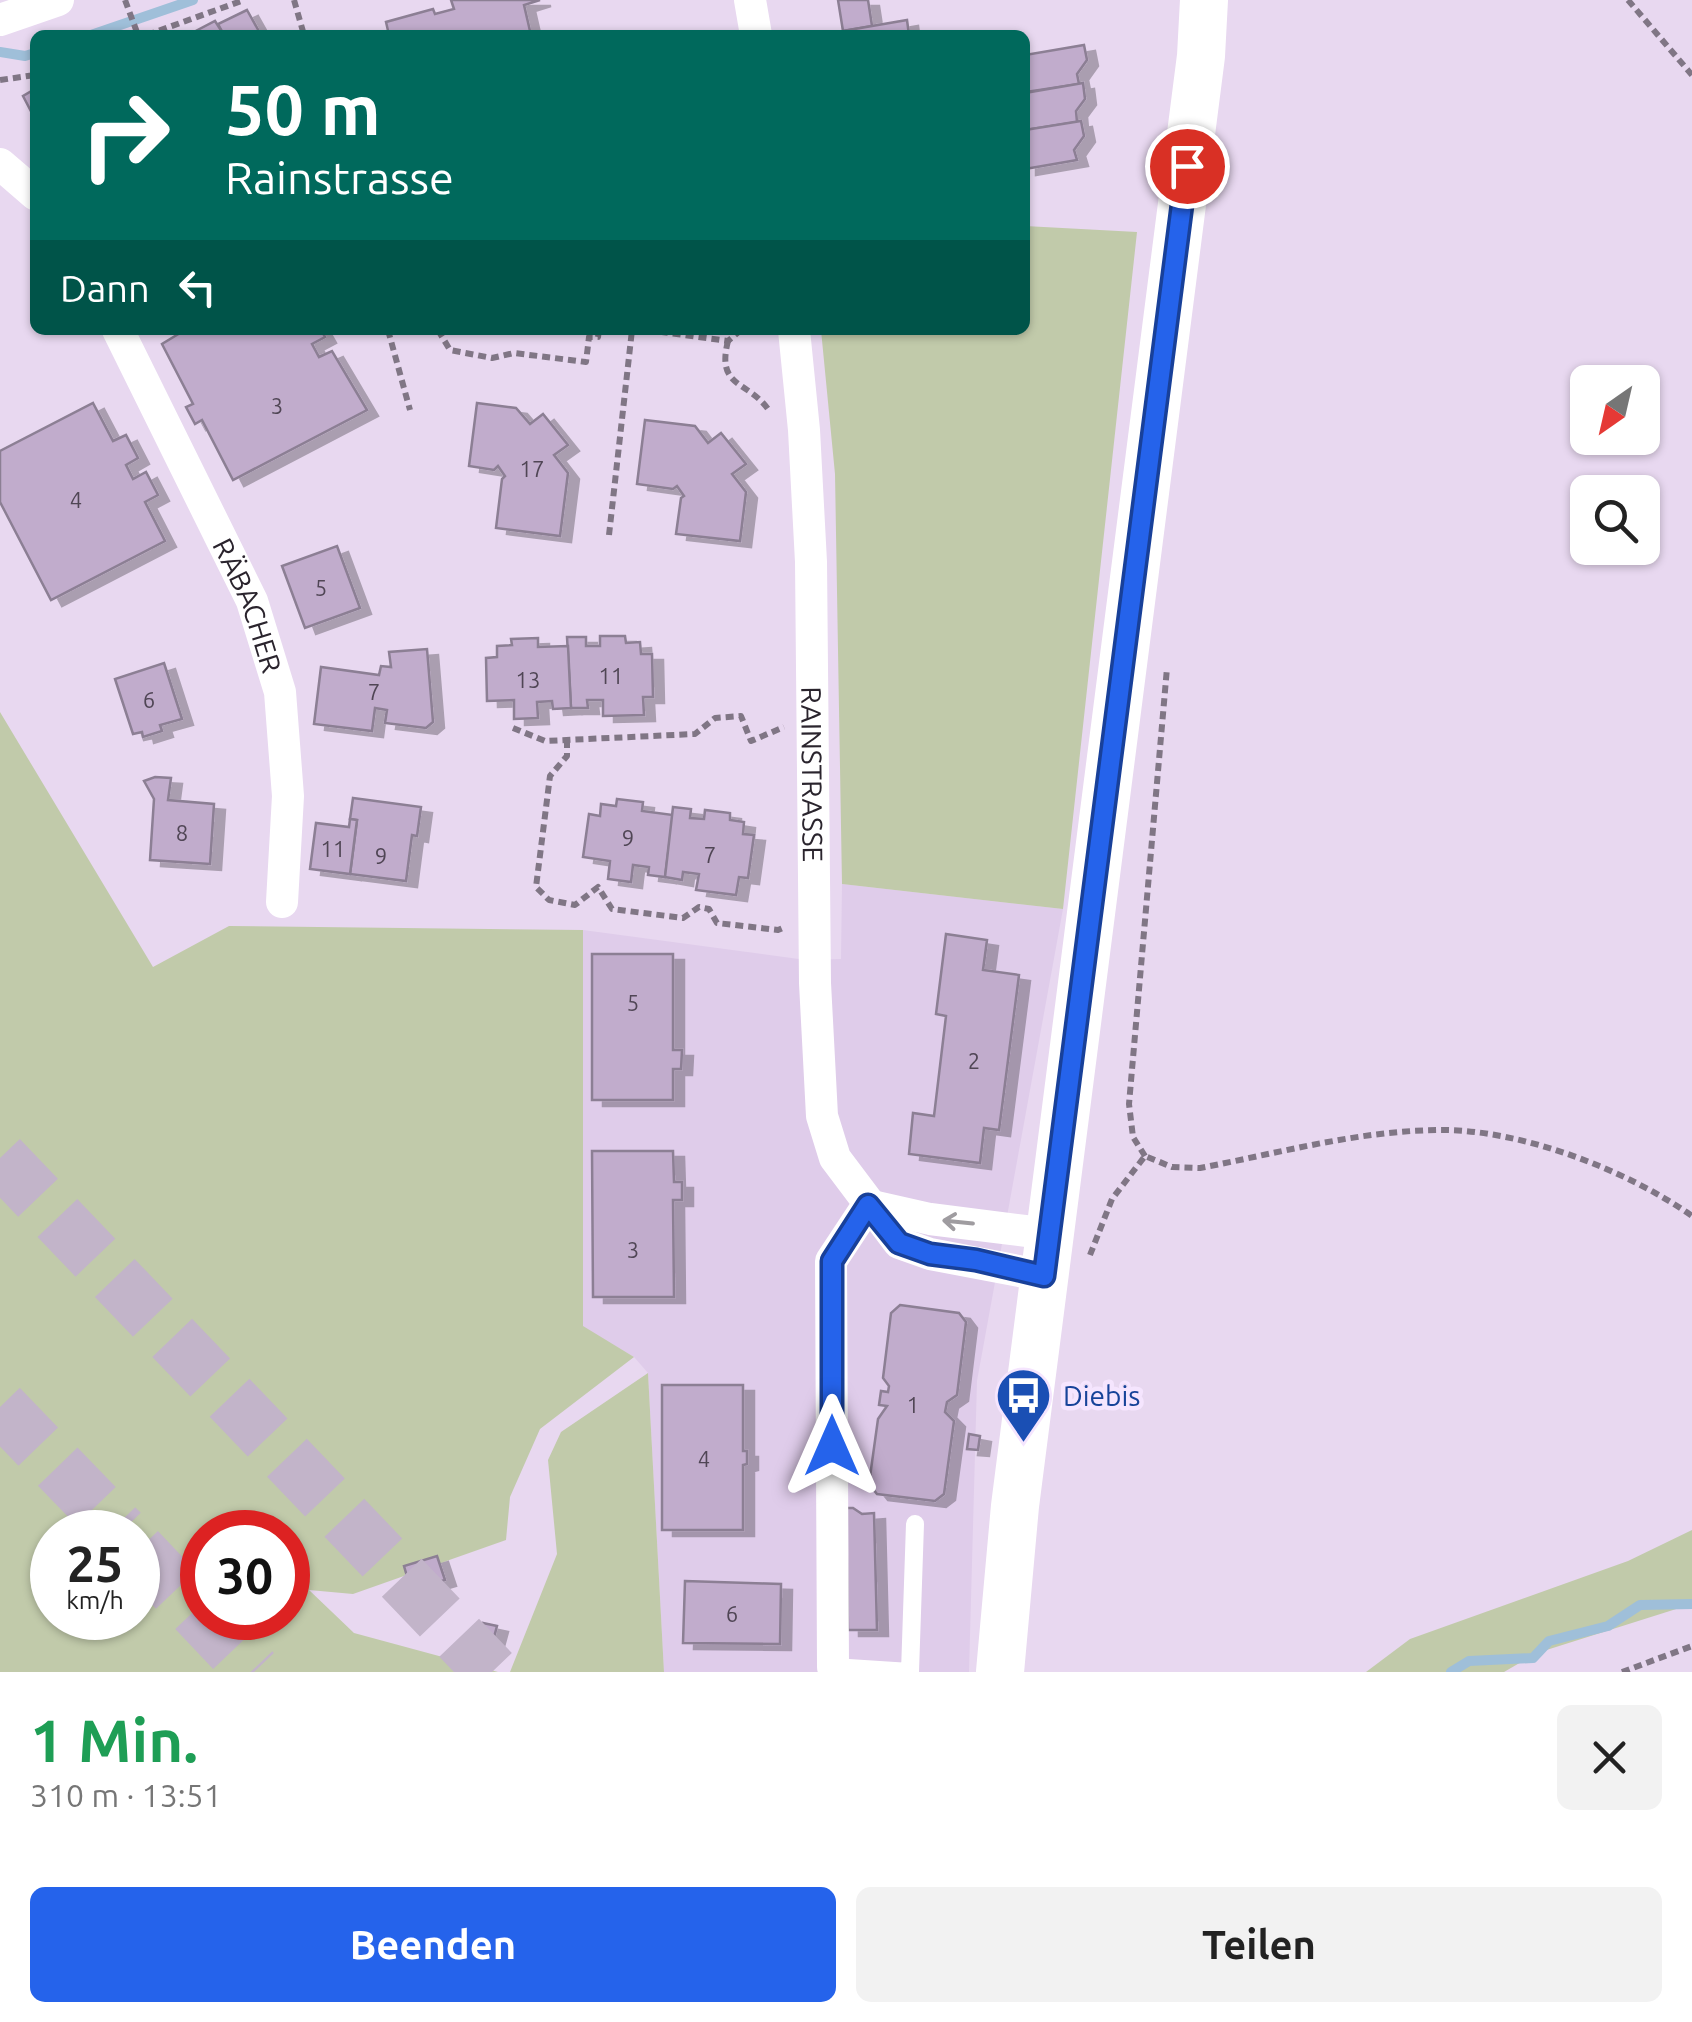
<!DOCTYPE html>
<html lang="de">
<head>
<meta charset="utf-8">
<style>
  body { margin:0; font-family:Ubuntu,sans-serif; background:#f2f2f2; color:#222; height:100vh; display:flex; flex-direction:column; font-size:38px; white-space:nowrap }
  * { box-sizing:border-box; margin:0 }
  p { font-size:32px; color:#767676 }
  .icon { flex:none; width:55px; height:55px; fill:none; stroke:currentColor; stroke-width:2; stroke-linecap:round; stroke-linejoin:round }
  .map { position:relative; height:1672px; overflow:hidden }
  .drawer { display:flex; flex-direction:column; background:#fff; flex:1 }
  .drawer>* { flex:none }
  .banner { position:absolute; left:30px; top:30px; width:1000px; height:305px; border-radius:15px; box-shadow:0 2px 8px #0004; background:#00695c; color:#fff; overflow:hidden }
  .needle { width:65px; rotate:214deg }
  .controls { position:absolute; left:1570px; top:365px; display:grid; gap:20px }
  .controls a { display:grid; place-items:center; width:90px; height:90px; border-radius:15px; background:#fff; box-shadow:0 2px 8px #0004; font-size:50px }
  .speed { position:absolute; left:30px; top:1510px; display:flex; gap:20px; font-size:50px; font-weight:700; text-align:center }
  .speed>* { display:grid; place-content:center; width:130px; height:130px; border-radius:50%; background:#fff; box-shadow:0 2px 8px #0004; line-height:1 }
  .speed small { font-size:25px; font-weight:400 }
  .speed .limit { border:15px solid #d22; background:#fff; color:#111 }
  .pin { position:absolute; display:grid; place-items:center; width:85px; height:85px; color:#fff; margin:-42px; border:5px solid #fff; border-radius:50%; box-shadow:0 2px 10px #0007 }
  .me { position:absolute; width:110px; margin:-55px; rotate:0deg; stroke-linejoin:round; filter:drop-shadow(0 0 8px #0008) }
  .turn { display:flex; align-items:center; gap:35px; height:210px; padding:0 30px; font-size:45px }
  .turn .icon { width:130px; height:130px; stroke-width:2.5 }
  .turn b { display:block; font-size:70px; line-height:85px }
  .then { display:flex; align-items:center; height:95px; padding:0 30px; background:#0003; gap:20px; font-size:38px }
  .round { display:grid; place-items:center; flex:none; width:105px; height:105px; border-radius:15px; background:#f2f2f2 }
  .overview { display:flex; align-items:center; justify-content:space-between; height:170px; padding:0 30px }
  h1 { font-size:60px; font-weight:700; line-height:75px; color:#1e9e55 }
  .action { display:flex; gap:20px; margin-top:auto; padding:20px 30px }
  .action a { flex:1; height:115px; border-radius:15px; background:#2563eb; color:#fff; font-size:40px; font-weight:700; line-height:115px; text-align:center }
  .action a+a { background:#f2f2f2; color:#222 }
  .map>svg:first-child { display:block }
  .built { fill:#dfccea }
  .green { fill:#c1caaa; fill-rule:evenodd }
  .lines { fill:none; stroke-linecap:round; stroke-linejoin:round }
  .stream { stroke:#9fbfd9; stroke-width:10 }
  .building { fill:#c1accc; stroke:#8c7f94; stroke-width:2.5; filter:url(#shadow) }
  .highway-tunnel { stroke:#c2b4c9; stroke-width:55; stroke-dasharray:55 28; stroke-linecap:butt }
  .path { stroke:#807685; stroke-width:6; stroke-dasharray:8 5; stroke-linecap:butt }
  .lane { stroke:#fff; stroke-width:18 }
  .street { stroke:#fff; stroke-width:32 }
  .secondary { stroke:#fff; stroke-width:48 }
  .oneway { stroke:#9f9ca0 }
  .route-casing { stroke:#184099; stroke-width:25 }
  .route { stroke:#2563eb; stroke-width:18 }
  .labels { text-anchor:middle; dominant-baseline:central; stroke-width:9; stroke-linejoin:round; paint-order:stroke }
  .number-label { font-size:22px; fill:#504655 }
  .street-label { font-size:28px; fill:#2a242d; stroke:#f5e5fe }
  .transit-label { font-size:28px; fill:#164399; stroke:#f5e5fe; text-anchor:start }
</style>
</head>
<body>
<div class="map">
<svg width="1692" height="1672" viewBox="0 0 1692 1672">
  <defs>
    <filter id="shadow"><feDropShadow dx="11" dy="6" stdDeviation="0" flood-color="#0004"/></filter>
  </defs>
  <rect width="100%" height="100%" fill="#e8d8f0"/>
  <polygon class="built" points="842,884 1063,909 977,1381 969,1672 664,1672 648,1373 634,1357 583,1327 583,930 806,960 841,959"/>
  <g class="green">
    <polygon points="1025,226 1137,232 1063,909 842,884 835,474 821,330 1025,330"/>
    <path d="M0 712 153 967 229 926 583 930V1326L634 1357 540 1429 510 1497 506 1540 353 1594 309 1590 354 1633 498 1672H0ZM52 1532H138V1618H52ZM202 1532H288V1618H202Z"/>
    <polygon points="648,1373 664,1672 510,1672 557,1554 548,1460 561,1432"/>
    <polygon points="1692,1530 1692,1604 1537,1653 1504,1672 1366,1672 1410,1639 1628,1561"/>
  </g>
  <g class="lines">
    <g class="stream">
      <polyline points="91,35 193,0"/>
      <polyline points="0,52 25,56 35,53"/>
      <polyline points="1451,1672 1469,1661 1533,1658 1549,1641 1608,1626 1640,1605 1692,1604"/>
    </g>
  </g>
  <g class="building">
    <polygon points="451,0 540,0 524,5 530,31 516,35 389,35 386,22 433,9 435,14 454,9"/>
    <polygon points="838,0 868,0 872,26 843,31"/>
    <polygon points="247,10 261,35 224,35 218,24"/>
    <polygon points="907,20 909,35 844,35 843,31"/>
    <polygon points="215,21 224,35 188,35"/>
    <polygon points="1084,45 1087,60 1077,74 1079,84 1026,92 1025,55"/>
    <polygon points="1083,83 1085,99 1076,111 1077,122 1025,130 1025,93"/>
    <polygon points="35,89 35,119 23,96"/>
    <polygon points="1081,121 1084,136 1074,150 1077,160 1025,169 1025,130"/>
    <polygon points="185,330 321,330 325,337 312,344 319,357 332,351 367,410 233,480 202,420 195,424 186,407 193,404 162,344"/>
    <polygon points="93,403 113,441 126,435 138,458 126,465 133,479 146,472 158,495 145,502 165,541 51,600 0,502 0,451"/>
    <polygon points="477,403 516,408 530,424 543,414 568,445 554,455 568,473 560,536 496,528 502,479 505,476 498,466 494,470 469,466"/>
    <polygon points="645,420 695,426 708,443 721,433 746,464 732,474 746,492 740,541 676,534 681,498 684,496 677,486 673,489 637,484"/>
    <polygon points="337,546 360,608 305,628 282,566"/>
    <polygon points="600,636 625,636 626,643 640,642 641,654 652,654 653,697 643,697 644,715 603,716 603,700 587,700 588,708 571,708 567,637 586,637 586,646 600,646"/>
    <polygon points="538,638 538,647 568,646 571,708 553,709 552,701 537,702 538,718 514,719 514,700 487,701 486,658 497,657 497,646 512,645 511,639"/>
    <polygon points="427,649 433,722 426,728 385,723 387,710 375,708 372,731 314,724 321,667 379,675 381,666 391,667 389,652"/>
    <polygon points="164,663 182,719 160,725 162,731 143,737 142,732 133,734 115,679"/>
    <polygon points="155,777 171,778 168,800 214,804 210,864 150,860 154,799 144,781"/>
    <polygon points="353,798 421,807 417,836 412,835 406,881 350,874 357,820 350,819"/>
    <polygon points="617,799 643,802 642,811 673,815 665,877 648,875 649,867 633,865 631,882 608,879 610,861 583,857 589,814 600,816 601,804 616,806"/>
    <polygon points="673,807 691,809 690,818 704,819 705,810 730,813 730,820 744,822 743,834 754,835 748,878 739,877 736,895 696,890 699,874 683,872 682,880 665,877"/>
    <polygon points="350,819 357,820 350,874 310,869 316,823 349,827"/>
    <polygon points="946,934 987,940 983,970 1019,975 999,1130 984,1128 980,1163 909,1154 913,1113 934,1116 946,1016 936,1014"/>
    <polygon points="592,954 673,954 673,1050 682,1050 681,1069 673,1069 673,1100 592,1100"/>
    <polygon points="592,1151 673,1151 674,1182 682,1182 682,1200 673,1200 674,1297 593,1297"/>
    <polygon points="900,1305 959,1313 966,1322 957,1395 947,1402 945,1412 954,1421 944,1494 935,1501 877,1494 869,1484 878,1419 887,1406 879,1405 881,1391 888,1392 889,1386 883,1378 891,1313"/>
    <polygon points="662,1385 743,1385 743,1451 747,1451 747,1464 743,1465 743,1530 662,1530"/>
    <polygon points="969,1434 980,1436 978,1450 967,1449"/>
    <polygon points="846,1508 853,1508 862,1514 874,1513 877,1630 848,1630"/>
    <polygon points="437,1556 445,1580 411,1590 404,1566"/>
    <polygon points="685,1581 781,1584 780,1644 683,1643"/>
    <polygon points="483,1623 497,1626 491,1648 478,1644"/>
  </g>
  <g class="lines">
    <g class="highway-tunnel">
      <polyline points="0,1158 492,1672"/>
      <polyline points="0,1407 121,1532"/>
      <polyline points="138,1550 254,1672"/>
    </g>
    <g class="path">
      <polyline points="125,0 138,35"/>
      <polyline points="294,0 304,35"/>
      <polyline points="1628,0 1692,75"/>
      <polyline points="147,35 244,0"/>
      <polyline points="0,80 35,75"/>
      <polyline points="388,330 410,410"/>
      <polyline points="438,330 450,350 492,358 514,353 586,362 589,337 598,337 599,330"/>
      <polyline points="647,330 728,341 741,330"/>
      <path d="M728 341C716 388 747 380 768 409"/>
      <polyline points="609,535 632,330"/>
      <polyline points="513,728 545,741 695,734 715,718 741,716 751,741 784,727"/>
      <polyline points="567,740 567,756 550,776 536,887 549,900 575,905 598,887 612,909 683,918 699,907 709,909 717,923 778,930 785,927"/>
      <polyline points="1145,1156 1133,1137 1129,1104 1167,668"/>
      <path d="M1090 1255 1112 1199 1145 1156 1172 1167 1200 1168C1279 1153 1361 1130 1442 1130 1522 1130 1627 1170 1692 1216"/>
      <polyline points="1622,1672 1692,1646"/>
    </g>
    <polyline class="lane" points="833,1667 910,1672 915,1524"/>
    <g class="street">
      <polyline points="750,0 756,35"/>
      <polyline points="0,20 58,0"/>
      <polyline points="0,164 35,194"/>
      <path id="s1" d="M118 330 252 601 280 692 288 796 282 902"/>
      <path id="s2" d="M794 330 804 430 811 562 815 983 822 1116 835 1158 899 1243 930 1254 1045 1276"/>
      <polyline points="868,1205 930,1219 1050,1234"/>
      <polyline points="833,1667 831,1261 868,1205"/>
    </g>
    <polyline class="secondary" points="1000,1672 1015,1506 1201,56 1204,0"/>
  </g>
  <defs><path id="oneway-shaft" d="M-6 0H5M1.5-3L5.5 0L1.5 3" fill="none" stroke-width="1.6" stroke-linecap="round" stroke-linejoin="round" transform="scale(2.5)"/></defs>
  <use class="oneway" href="#oneway-shaft" transform="translate(958 1222) rotate(-174)"/>
  <g class="lines">
    <defs>
      <polyline id="route" points="832,1446 832,1261 868,1205 899,1243 930,1254 976,1260 1044,1276 1187,166"/>
    </defs>
    <use href="#route" class="route-casing"/>
    <use href="#route" class="route"/>
  </g>
  <defs>
    <symbol id="bus-pin" viewBox="-11 -11 22 30"><path d="M0 17L-7.5 6A9.5 9.5 0 1 1 7.5 6Z" fill="#1a4fb4" stroke="#f5e5fe"/><path d="M-5-6H5V4H4V6H2V4H-2V6H-4V4H-5ZM-3.5-4V0h7V-4ZM-3.5 1.2v1.5H-2V1.2ZM2 1.2v1.5H3.5V1.2Z" fill="#fff"/></symbol>
  </defs>
  <g fill-rule="evenodd">
    <use href="#bus-pin" x="992" y="1364" width="63" height="86"/>
  </g>
  <g class="labels">
    <g class="number-label">
      <text x="277" y="405">3</text>
      <text x="532" y="468">17</text>
      <text x="76" y="499">4</text>
      <text x="321" y="587">5</text>
      <text x="611" y="675">11</text>
      <text x="528" y="679">13</text>
      <text x="374" y="691">7</text>
      <text x="149" y="699">6</text>
      <text x="182" y="832">8</text>
      <text x="628" y="837">9</text>
      <text x="333" y="848">11</text>
      <text x="710" y="854">7</text>
      <text x="381" y="855">9</text>
      <text x="633" y="1002">5</text>
      <text x="974" y="1060">2</text>
      <text x="633" y="1249">3</text>
      <text x="913" y="1404">1</text>
      <text x="704" y="1458">4</text>
      <text x="732" y="1613">6</text>
    </g>
    <g class="street-label">
      <text stroke="none"><textPath href="#s1" startOffset="305">RÄBACHER</textPath></text>
      <text stroke="none"><textPath href="#s2" startOffset="445">RAINSTRASSE</textPath></text>
    </g>
    <g class="transit-label">
      <text x="1063" y="1395">Diebis</text>
    </g>
  </g>
</svg>
<div class="controls">
<a><svg class="needle" viewBox="-14 -14 28 28"><path d="M0-13l5 13h-10z" fill="#e53935"/><path d="M0 13l5-13h-10z" fill="#767676"/></svg></a>
<a><svg class="icon" aria-label="search" viewBox="0 0 24 24"><circle cx="10" cy="10" r="6"/><path d="M15 15l6 6"/></svg></a>
</div>
<div class="speed"><div>25<small>km/h</small></div><div class="limit">30</div></div>
<div class="pin" style="left:1187px;top:166px;background:#d93025"><svg class="icon" aria-label="arrive" viewBox="0 0 24 24"><path d="M6 21V4h12l-3 4 3 4H6"/></svg></div>
<svg class="me" style="left:832px;top:1446px" viewBox="-20 -20 40 40"><path d="M0-17L14 15 0 8-14 15z" fill="#2563eb" stroke="#fff" stroke-width="4"/></svg>
<div class="banner">
<div class="turn"><svg class="icon" aria-label="right" viewBox="0 0 24 24"><path d="M7 20v-9h11M14 6l5 5-5 5"/></svg><div><b>50 m</b>Rainstrasse</div></div>
<div class="then">Dann<svg class="icon" aria-label="left" viewBox="0 0 24 24"><path d="M17 20v-9H6M10 6l-5 5 5 5"/></svg></div>
</div>
</div>
<section class="drawer">
<div class="overview"><div><h1>1 Min.</h1><p>310 m · 13:51</p></div><a class="round"><svg class="icon" aria-label="close" viewBox="0 0 24 24"><path d="M6 6l12 12M18 6L6 18"/></svg></a></div>
<div class="action"><a>Beenden</a><a>Teilen</a></div>
</section>
</body>
</html>
